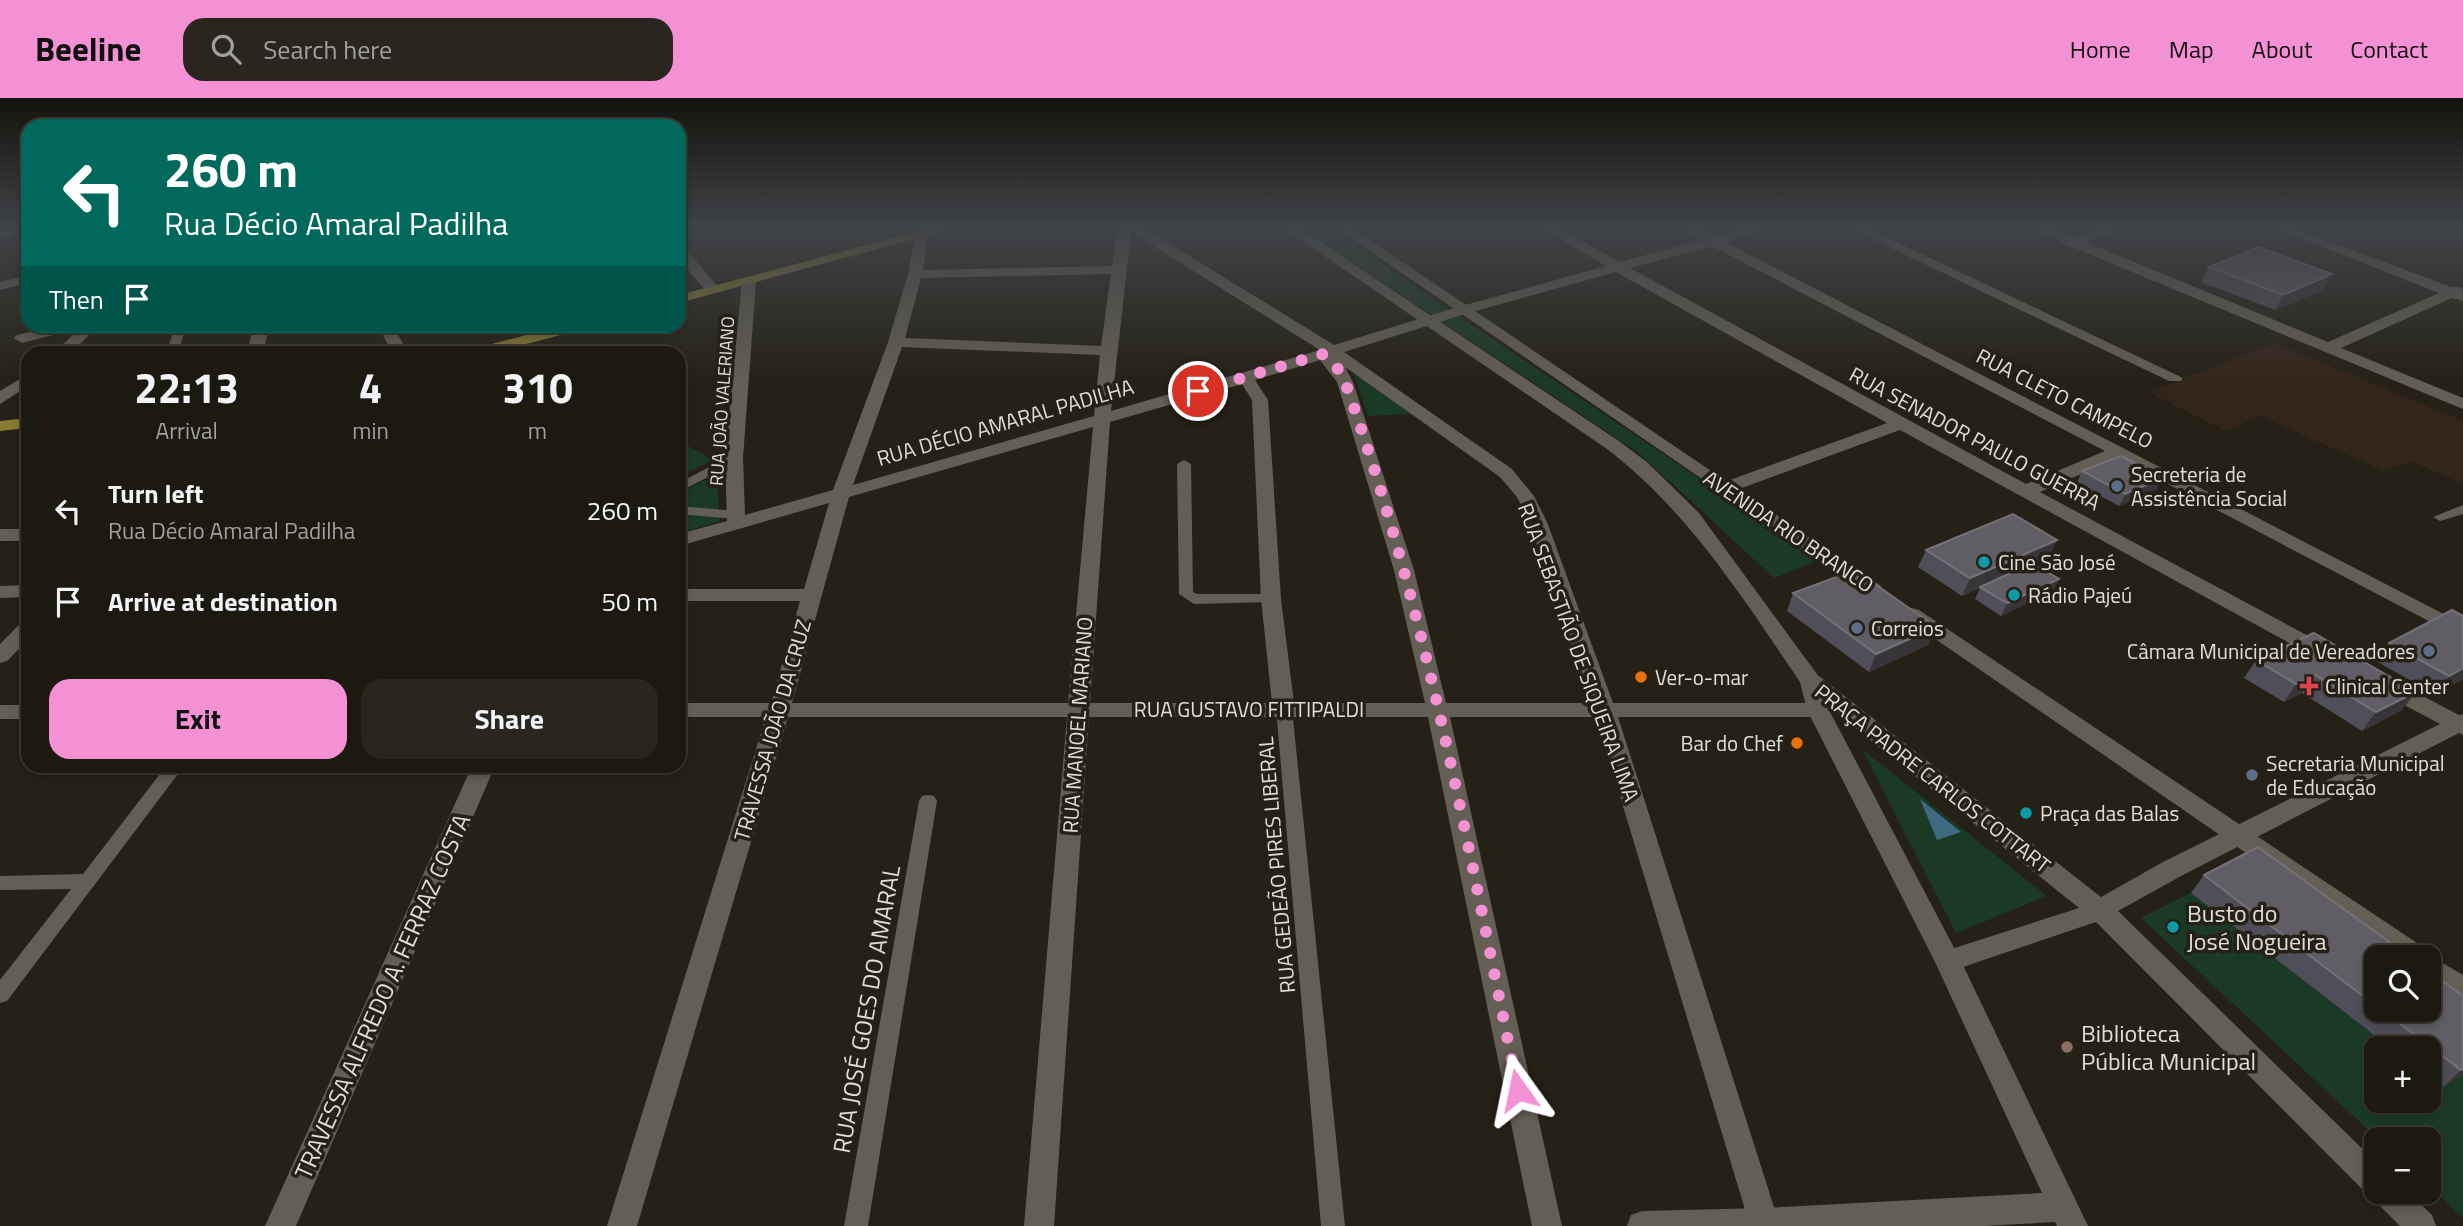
<!DOCTYPE html>
<html lang="en">
<head>
<meta charset="utf-8">
<style>
  body { margin:0; font-family:"Titillium Web",sans-serif; background:#29261f; color:#f1f3f6; height:100vh; display:flex; flex-direction:column; font-size:26px; white-space:nowrap }
  * { box-sizing:border-box; margin:0 }
  p { font-size:23px; color:#a0a09f }
  .icon { flex:none; width:38px; height:38px; fill:none; stroke:currentColor; stroke-width:2; stroke-linecap:round; stroke-linejoin:round }
  .map { position:relative; flex:1; overflow:hidden }
  .details { position:absolute; left:21px; top:248px; width:665px; height:427px; display:flex; flex-direction:column; background:#1c1911; border-radius:21px; box-shadow:0 4px 10px #0003,0 0 0 2px #3a3831 }
  .details>* { flex:none }
  .hud { position:absolute; left:21px; top:21px; width:665px; height:214px; border-radius:21px; box-shadow:0 4px 10px #0003,0 0 0 2px #3a3831; background:#00695c; color:#fff; overflow:hidden }
  .buttons { position:absolute; left:2364px; top:847px; display:grid; gap:14px }
  .buttons a { display:grid; place-items:center; width:77px; height:77px; border-radius:14px; background:#1c1911; box-shadow:0 4px 10px #0003,0 0 0 2px #3a3831; font-size:35px }
  .pin { position:absolute; display:grid; place-items:center; width:60px; height:60px; color:#fff; margin:-30px; border:4px solid #fff; border-radius:50%; box-shadow:0 2px 7px #0007 }
  .me { position:absolute; width:77px; margin:-38px; rotate:348deg; stroke-linejoin:round; filter:drop-shadow(0 0 5px #0008) }
  .turn { display:flex; align-items:center; gap:24px; height:147px; padding:0 28px; font-size:32px }
  .turn .icon { width:91px; height:91px; stroke-width:2.5 }
  .turn b { display:block; font-size:49px; line-height:60px }
  .then { display:flex; align-items:center; height:66px; padding:0 28px; background:#0003; gap:14px; font-size:26px }
  .eta { display:flex; justify-content:space-evenly; align-items:center; height:119px; text-align:center }
  .eta b { font-size:42px; font-weight:700; line-height:49px }
  .cta { display:flex; gap:14px; margin-top:auto; padding:14px 28px }
  .cta a { flex:1; height:80px; border-radius:21px; background:#f491d4; color:#111; font-size:28px; font-weight:700; line-height:80px; text-align:center }
  .cta a+a { background:#29261f; color:#f1f3f6 }
  ul { padding:0; list-style:none }
  li { display:flex; align-items:center; gap:21px; height:91px; padding:0 28px }
  li div { flex:1 }
  li b { display:block; font-size:26px }
  li em { font-style:normal }
  header { display:flex; align-items:center; gap:42px; box-sizing:border-box; height:98px; padding:0 35px; background:#f491d4; color:#111 }
  header strong { font-size:33px }
  nav { display:flex; gap:38px; margin-inline-start:auto; font-size:24px }
  .search { width:490px; height:63px; background:#29261f; display:flex; align-items:center; gap:18px; box-sizing:border-box; padding:0 24px; border-radius:21px; color:#a0a09f; font-size:26px }
  .map>svg:first-child { display:block }
  .medical { fill:#34251a }
  .green { fill:#1a3a25; fill-rule:evenodd }
  .water { fill:#3f6a81 }
  .lines { fill:none; stroke-linecap:round; stroke-linejoin:round }
  .lane { fill:#645f54; fill-rule:evenodd }
  .street { fill:#645f54; fill-rule:evenodd }
  .secondary { fill:#645f54; fill-rule:evenodd }
  .primary { fill:#897a34; fill-rule:evenodd }
  .wall { fill:#504e58 }
  .shaded-wall { fill:#383538 }
  .building { fill:#605d65; stroke:#747277; stroke-width:2 }
  .route { stroke:#f491d4; stroke-width:12; stroke-dasharray:0 21.6 }
  .service-dot { fill:#5c6f8a; stroke:#252117; stroke-width:2.5 }
  .culture-dot { fill:#0f9aa8; stroke:#252117; stroke-width:2.5 }
  .food-dot { fill:#e8710a; stroke:#252117; stroke-width:2.5 }
  .health-dot { fill:#e0444e; stroke:#252117; stroke-width:2.5 }
  .education-dot { fill:#8d6e63; stroke:#252117; stroke-width:2.5 }
  .labels { text-anchor:middle; dominant-baseline:central; stroke-width:7; stroke-linejoin:round; paint-order:stroke }
  .far-street-label { font-size:18px; fill:#e1ded8; stroke:#252117 }
  .street-label { font-size:21px; fill:#e1ded8; stroke:#252117 }
  .poi-label { font-size:21px; fill:#e1ded8; stroke:#252117; text-anchor:start }
  .near-poi-label { font-size:24px; fill:#e1ded8; stroke:#252117; text-anchor:start }
  .near-street-label { font-size:24px; fill:#e1ded8; stroke:#252117 }
</style>
</head>
<body>
<header>
<strong>Beeline</strong>
<div class="search"><svg class="icon" aria-label="search" viewBox="0 0 24 24"><circle cx="10" cy="10" r="6"/><path d="M15 15l6 6"/></svg>Search here</div>
<nav><a>Home</a><a>Map</a><a>About</a><a>Contact</a></nav>
</header>
<div class="map">
<svg width="2463" height="1128" viewBox="0 0 2463 1128">
  <rect width="100%" height="100%" fill="#252117"/>
  <polygon class="medical" points="2275,245 2463,323 2463,386 2411,363 2384,373 2260,318 2225,333 2149,294"/>
  <g class="green">
    <polygon points="1297,127 1324,127 1820,462 1774,480 1639,355"/>
    <polygon points="1354,276 1412,316 1368,318"/>
    <polygon points="679,343 713,362 679,379"/>
    <polygon points="716,376 720,423 679,435 679,396"/>
    <polygon points="1862,651 2047,798 1956,835"/>
    <path d="M2254 763 2376 859V912L2463 909V1120L2429 1088V1041H2378L2141 820ZM2376 950H2429V1003H2376Z"/>
  </g>
  <polygon class="water" points="1920,701 1961,734 1937,742"/>
  <g class="lines">
    <g class="lane">
      <polygon points="175,228 186,228 178,256 166,256"/>
      <polygon points="734,356 739,357 739,363 679,394 679,385"/>
      <polygon points="1184,362 1191,366 1193,494 1197,496 1271,496 1276,498 1278,501 1276,504 1194,506 1179,496 1177,366"/>
      <polygon points="2463,407 2463,416 2440,423 2433,419"/>
      <polygon points="679,408 736,413 743,417 736,421 679,416"/>
      <polygon points="1284,605 1292,611 1345,1128 1321,1128 1276,611"/>
      <polygon points="166,668 184,668 7,903 0,905 0,882 71,791 0,792 0,778 83,776"/>
      <polygon points="928,697 934,698 937,703 868,1128 844,1128 919,703 922,698"/>
    </g>
    <g class="street">
      <polygon points="28,127 28,135 0,141 0,133"/>
      <path d="M1118 127H1139L1334 247 1458 209 1606 168 1536 127H1553L1620 164 1701 142 1676 127H1693L1714 138 1754 127H1777L1725 144 2463 526V541L2118 360 2040 394 2329 549 2332 554 2329 559H2315L1900 332 1731 394H1719L1716 390 1719 386 1887 325 1616 174 1468 215 1344 254 1512 371 1534 398 1547 424 1613 605H1818L1826 607 1829 612 1826 617 1818 619H1618L1780 1128H1750L1596 619H1450L1562 1128H1532L1428 619H1089L1054 1128H1024L1067 619H788L637 1128H607L766 619H679V605H771L800 503H679V491H804L829 405 679 448V436L727 423 725 360 742 183 749 179 756 183 743 360 745 417 833 392 888 244 908 176 916 134H926L928 137 923 172 1112 168ZM1131 134 1320 252 1111 313ZM1712 148 2105 353 2026 386 1630 170ZM1111 176 1101 248 905 240 921 180ZM902 249 1100 257 1094 318 853 387ZM1320 262 1337 284 1394 472 1425 605H1294L1281 501 1268 302 1255 282ZM1345 269 1500 379 1517 399 1529 424 1591 605H1446L1414 472 1353 284ZM1242 286 1252 302 1261 501 1272 605H1090L1110 324ZM1093 329 1068 605H792L849 399Z"/>
      <polygon points="1843,127 1861,127 2183,280 2181,283 2169,283"/>
      <polygon points="2027,127 2046,127 2074,139 2108,127 2129,127 2086,144 2328,244 2439,195 2267,127 2286,127 2451,189 2462,189 2463,203 2452,200 2341,250 2463,300 2463,311 2067,147"/>
      <polygon points="679,148 684,149 718,189 720,192 718,195 708,195 679,161"/>
      <polygon points="28,177 28,185 0,192 0,184"/>
      <polygon points="55,228 79,228 76,231 22,245 14,240 17,237"/>
      <polygon points="82,228 98,228 70,256 53,256"/>
      <polygon points="253,228 269,228 263,256 247,256"/>
      <polygon points="378,228 393,228 409,256 393,256"/>
      <polygon points="28,276 28,288 0,306 0,293"/>
      <rect x="0" y="431" width="28" height="12"/>
      <polygon points="28,487 28,499 0,500 0,488"/>
      <polygon points="28,524 28,542 7,563 0,565 0,546 21,525"/>
      <polygon points="1811,576 1819,578 2101,799 2163,764 2440,626 2380,594 2377,589 2380,584 2388,582 2396,584 2459,617 2463,616 2463,637 2459,635 2181,778 2118,813 2376,1064 2376,1094 2408,1094 2432,1117 2436,1128 2400,1128 2376,1104 2373,1097 2365,1094 2096,824 1948,874 1939,871 1935,863 1939,855 2079,810 1803,588 1800,583 1803,578"/>
      <rect x="0" y="607" width="28" height="14"/>
      <polygon points="472,668 495,668 296,1128 265,1128"/>
    </g>
    <g class="secondary">
      <path d="M1279 127H1295L1619 343 1648 365 1699 415 1822 583 1829 612 1961 863 2088 1128H2057L2055 1124 1983 1128H1627L1631 1117 1642 1113 1764 1110 2042 1095 1935 864 1807 612 1800 584C1743 500 1688 413 1607 351Z"/>
      <polygon points="1332,127 1348,127 1881,488 1878,492 1864,492"/>
      <polygon points="1912,510 1919,512 2426,851 2429,857 2463,877 2463,902 2429,882 2429,859 2397,859 1905,520 1902,516 1905,512"/>
    </g>
    <g class="primary">
      <polygon points="942,127 965,127 679,205 679,197"/>
      <polygon points="562,228 586,228 583,231 489,256 462,256 464,253"/>
      <polygon points="28,320 28,330 0,333 0,323"/>
    </g>
  </g>
  <g class="wall">
    <polygon points="2209,169 2324,192 2275,212 2201,184"/>
    <polygon points="2082,373 2157,391 2119,408 2077,385"/>
    <polygon points="1926,452 2049,459 2034,466 2059,481 2053,493 2001,518 1975,501 1980,490 1962,498 1918,469"/>
    <polygon points="1793,495 1936,529 1928,547 1869,574 1787,513"/>
    <polygon points="2463,518 2463,581 2434,596 2376,563 2389,545"/>
    <polygon points="2314,535 2402,612 2362,633 2302,595 2284,604 2244,580 2256,562"/>
    <polygon points="2204,777 2376,859 2376,912 2429,912 2463,898 2463,976 2442,990 2429,980 2429,950 2391,950 2191,795"/>
  </g>
  <g class="shaded-wall">
    <polygon points="2332,176 2324,192 2275,212 2283,197"/>
    <polygon points="2163,380 2157,391 2119,408 2125,396"/>
    <polygon points="2057,442 2049,459 1962,498 1970,480"/>
    <polygon points="2059,481 2053,493 2001,518 2007,505"/>
    <polygon points="1936,529 1928,547 1869,574 1876,556"/>
    <polygon points="2463,570 2463,581 2434,596 2449,578"/>
    <polygon points="2315,577 2302,595 2284,604 2296,586"/>
    <polygon points="2416,594 2402,612 2362,633 2376,614"/>
    <polygon points="2463,971 2463,976 2442,990 2461,972"/>
  </g>
  <g class="building">
    <polygon points="2258,149 2332,176 2283,197 2209,169"/>
    <polygon points="2121,358 2163,380 2125,396 2082,373"/>
    <polygon points="2013,416 2057,442 1970,480 1926,452"/>
    <polygon points="2032,465 2059,481 2007,505 1980,489"/>
    <polygon points="1855,472 1936,529 1876,556 1793,495"/>
    <polygon points="2452,512 2463,518 2463,570 2449,578 2389,545"/>
    <polygon points="2314,535 2416,594 2376,614 2315,577 2296,586 2256,562"/>
    <polygon points="2258,749 2410,859 2376,859 2376,908 2204,777"/>
    <polygon points="2429,873 2463,898 2463,971 2461,972 2382,912 2429,912"/>
  </g>
  <linearGradient id="sky" x2="0" y2="1"><stop stop-color="#14120d"/><stop offset="0.45" stop-color="#404347"/><stop offset="1" stop-color="#404347" stop-opacity="0"/></linearGradient>
  <rect width="2463" height="285" fill="url(#sky)"/>
  <g class="lines">
    <path class="route" d="M1198 293 1323 256 1338 271 1345 284C1427 513 1469 755 1518 992"/>
  </g>
  <g class="service-dot">
    <circle cx="2117" cy="388" r="7"/>
    <circle cx="1857" cy="530" r="7"/>
    <circle cx="2429" cy="553" r="7"/>
    <circle cx="2252" cy="677" r="7"/>
  </g>
  <g class="culture-dot">
    <circle cx="1984" cy="464" r="7"/>
    <circle cx="2014" cy="497" r="7"/>
    <circle cx="2026" cy="715" r="7"/>
    <circle cx="2173" cy="829" r="7"/>
  </g>
  <g class="food-dot">
    <circle cx="1641" cy="579" r="7"/>
    <circle cx="1797" cy="645" r="7"/>
  </g>
  <path class="health-dot" d="M2305.5 577.5h7v7h7v7h-7v7h-7v-7h-7v-7h7z"/>
  <circle class="education-dot" cx="2067" cy="949" r="7"/>
  <g class="labels">
    <g class="far-street-label">
      <text transform="translate(722 303) rotate(-86)">RUA JOÃO VALERIANO</text>
    </g>
    <g class="street-label">
      <text transform="translate(2065 300) rotate(27)">RUA CLETO CAMPELO</text>
      <text transform="translate(1005 324) rotate(-16)">RUA DÉCIO AMARAL PADILHA</text>
      <text transform="translate(1975 340) rotate(28)">RUA SENADOR PAULO GUERRA</text>
      <text transform="translate(1789 433) rotate(34)">AVENIDA RIO BRANCO</text>
      <text transform="translate(1579 554) rotate(70)">RUA SEBASTIÃO DE SIQUEIRA LIMA</text>
      <text x="1249" y="611">RUA GUSTAVO FITTIPALDI</text>
      <text transform="translate(1077 627) rotate(-86)">RUA MANOEL MARIANO</text>
      <text transform="translate(772 632) rotate(-74)">TRAVESSA JOÃO DA CRUZ</text>
      <text transform="translate(1933 680) rotate(38)">PRAÇA PADRE CARLOS COTTART</text>
      <text transform="translate(1276 767) rotate(-95)">RUA GEDEÃO PIRES LIBERAL</text>
    </g>
    <g class="poi-label">
      <text x="2131" y="376">Secreteria de<tspan x="2131" dy="24">Assistência Social</tspan></text>
      <text x="1998" y="464">Cine São José</text>
      <text x="2028" y="497">Rádio Pajeú</text>
      <text x="1871" y="530">Correios</text>
      <text x="2415" y="553" text-anchor="end">Câmara Municipal de Vereadores</text>
      <text x="1655" y="579">Ver-o-mar</text>
      <text x="2325" y="588">Clinical Center</text>
      <text x="1783" y="645" text-anchor="end">Bar do Chef</text>
      <text x="2266" y="665">Secretaria Municipal<tspan x="2266" dy="24">de Educação</tspan></text>
      <text x="2040" y="715">Praça das Balas</text>
    </g>
    <g class="near-poi-label">
      <text x="2187" y="815">Busto do<tspan x="2187" dy="28">José Nogueira</tspan></text>
      <text x="2081" y="935">Biblioteca<tspan x="2081" dy="28">Pública Municipal</tspan></text>
    </g>
    <g class="near-street-label">
      <text transform="translate(382 898) rotate(-66)">TRAVESSA ALFREDO A. FERRAZ COSTA</text>
      <text transform="translate(866 911) rotate(-80)">RUA JOSÉ GOES DO AMARAL</text>
    </g>
  </g>
</svg>
<div class="buttons">
<a><svg class="icon" aria-label="search" viewBox="0 0 24 24"><circle cx="10" cy="10" r="6"/><path d="M15 15l6 6"/></svg></a>
<a>+</a>
<a>−</a>
</div>
<div class="pin" style="left:1198px;top:293px;background:#d93025"><svg class="icon" aria-label="arrive" viewBox="0 0 24 24"><path d="M6 21V4h12l-3 4 3 4H6"/></svg></div>
<svg class="me" style="left:1518px;top:992px" viewBox="-20 -20 40 40"><path d="M0-17L14 15 0 8-14 15z" fill="#f491d4" stroke="#fff" stroke-width="4"/></svg>
<div class="hud">
<div class="turn"><svg class="icon" aria-label="left" viewBox="0 0 24 24"><path d="M17 20v-9H6M10 6l-5 5 5 5"/></svg><div><b>260 m</b>Rua Décio Amaral Padilha</div></div>
<div class="then">Then<svg class="icon" aria-label="arrive" viewBox="0 0 24 24"><path d="M6 21V4h12l-3 4 3 4H6"/></svg></div>
</div>
<section class="details">
<div class="eta">
<div><b>22:13</b><p>Arrival</p></div>
<div><b>4</b><p>min</p></div>
<div><b>310</b><p>m</p></div>
</div>
<ul>
<li><svg class="icon" aria-label="left" viewBox="0 0 24 24"><path d="M17 20v-9H6M10 6l-5 5 5 5"/></svg><div><b>Turn left</b><p>Rua Décio Amaral Padilha</p></div><em>260 m</em></li>
<li><svg class="icon" aria-label="arrive" viewBox="0 0 24 24"><path d="M6 21V4h12l-3 4 3 4H6"/></svg><div><b>Arrive at destination</b></div><em>50 m</em></li>
</ul>
<div class="cta"><a>Exit</a><a>Share</a></div>
</section>
</div>
</body>
</html>
